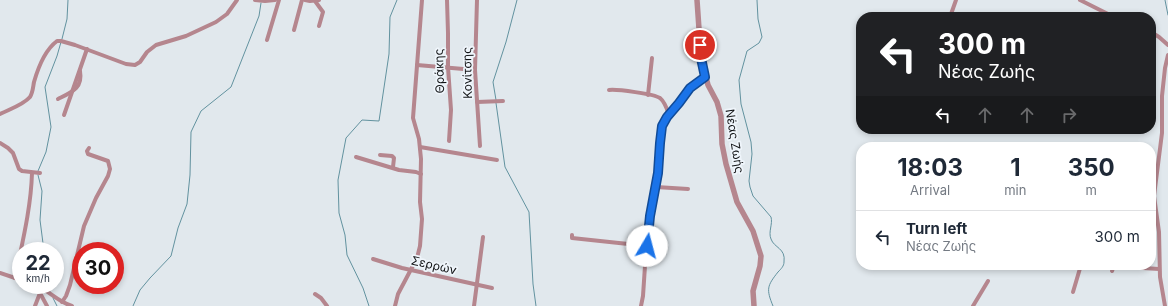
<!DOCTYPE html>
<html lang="en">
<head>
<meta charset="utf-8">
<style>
  body { margin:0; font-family:Inter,sans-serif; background:#f6f6f7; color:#1f2937; height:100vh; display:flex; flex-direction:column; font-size:15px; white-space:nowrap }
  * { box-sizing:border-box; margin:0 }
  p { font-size:13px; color:#747a83 }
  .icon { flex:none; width:22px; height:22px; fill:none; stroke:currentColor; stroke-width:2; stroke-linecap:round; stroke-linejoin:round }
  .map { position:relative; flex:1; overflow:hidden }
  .side { position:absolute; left:856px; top:142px; width:300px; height:128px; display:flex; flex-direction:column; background:#fff; border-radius:16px; box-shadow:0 2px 6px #0003 }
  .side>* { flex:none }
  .guide { position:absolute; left:856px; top:12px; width:300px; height:122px; border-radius:16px; box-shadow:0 2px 6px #0003; background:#202124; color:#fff; overflow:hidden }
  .speed { position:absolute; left:12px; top:242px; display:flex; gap:8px; font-size:20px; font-weight:700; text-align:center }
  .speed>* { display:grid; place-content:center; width:52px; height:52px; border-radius:50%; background:#fff; box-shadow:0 2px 6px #0003; line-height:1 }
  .speed small { font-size:10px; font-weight:400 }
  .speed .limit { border:6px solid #d22; background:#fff; color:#111 }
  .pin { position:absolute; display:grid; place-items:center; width:34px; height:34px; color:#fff; margin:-17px; border:2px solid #fff; border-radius:50%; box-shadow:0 1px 4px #0007 }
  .me { position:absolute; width:44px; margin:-22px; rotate:8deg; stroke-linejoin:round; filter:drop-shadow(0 0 3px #0008) }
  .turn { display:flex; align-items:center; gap:14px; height:84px; padding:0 16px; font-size:18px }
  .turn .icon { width:52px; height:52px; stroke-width:2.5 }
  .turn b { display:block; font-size:28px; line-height:34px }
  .lanes { display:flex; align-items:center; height:38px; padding:0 16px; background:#0003; justify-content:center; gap:20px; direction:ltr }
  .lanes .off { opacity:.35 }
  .eta { display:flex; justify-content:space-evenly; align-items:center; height:68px; text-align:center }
  .eta b { font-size:24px; font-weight:700; line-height:28px }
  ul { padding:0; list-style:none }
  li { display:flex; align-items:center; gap:12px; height:52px; padding:0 16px; border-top:1px solid #e0e1e3 }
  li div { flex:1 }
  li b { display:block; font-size:15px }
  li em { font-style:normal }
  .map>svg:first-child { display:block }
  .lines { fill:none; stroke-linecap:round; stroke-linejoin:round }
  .stream { stroke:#62929f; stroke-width:1 }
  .minor { stroke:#b5868e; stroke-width:4 }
  .tertiary { stroke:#b5868e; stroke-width:5.5 }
  .route-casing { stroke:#114b97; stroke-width:10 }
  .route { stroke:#1a73e8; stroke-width:7 }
  .labels { text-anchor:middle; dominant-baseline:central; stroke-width:3.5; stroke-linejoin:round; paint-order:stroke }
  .street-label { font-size:12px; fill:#111315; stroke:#eff5fb }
</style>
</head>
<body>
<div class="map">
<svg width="1168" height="306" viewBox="0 0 1168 306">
  <rect width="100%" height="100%" fill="#e1e8ed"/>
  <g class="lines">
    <g class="stream">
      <path d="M757 0 758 19 762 37 759 43 747 51 739 80 741 104 751 142 752 154 749 181 750 187 753 196 771 217C773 224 768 232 771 239 774 248 786 248 784 262 784 266 781 269 778 272 767 286 766 289 773 306"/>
      <polyline points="1165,0 1168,15"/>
      <polyline points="62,39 67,19 68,0"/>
      <polyline points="496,100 493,82 506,42 517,0"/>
      <polyline points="496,103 505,167 529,212 533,284 536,306"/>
      <polyline points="38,171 46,152 51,127 45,87 57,56 61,42"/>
      <polyline points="38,175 42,191 40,220 44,251"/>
      <polyline points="47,285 50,292"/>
      <polyline points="53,298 57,306"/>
      <polyline points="133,306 140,290 150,278 171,256 178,228 187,204 190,175 191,132 201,111 231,87 259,16 261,3"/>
      <polyline points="369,306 363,288 347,255 345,235 339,213 338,180 346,138 362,120 379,121 389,54 390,17 397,0"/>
    </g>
    <g class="minor">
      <polyline points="255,0 265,1 275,0"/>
      <polyline points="305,0 310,1 319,0"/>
      <polyline points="447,0 448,33 448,67 451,110 449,141"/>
      <polyline points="477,0 475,70 480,146"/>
      <polyline points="1080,0 1114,17"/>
      <polyline points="315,1 323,12 319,26"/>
      <polyline points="950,17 956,0"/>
      <polyline points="294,30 302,0"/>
      <polyline points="1151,32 1159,37 1168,45"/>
      <polyline points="267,40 279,0"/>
      <polyline points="417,65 475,70"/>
      <path d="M609 90C617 89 654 94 660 98 665 102 667 109 669 115"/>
      <polyline points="648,95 652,58"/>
      <path d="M58 99C72 92 83 88 80 71"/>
      <polyline points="477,102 503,101"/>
      <path d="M0 114C10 109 23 105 30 97 33 92 33 87 34 82 38 68 45 50 57 41H61L75 45 126 64 135 65 140 62 147 52 156 45 186 36 216 22 227 14 237 0"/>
      <polyline points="64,115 87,49"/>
      <polyline points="0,143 8,148 13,153 19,169 22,171 40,173"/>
      <polyline points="420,147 497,160"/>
      <polyline points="380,155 392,156 394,158 393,167"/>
      <polyline points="356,157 399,170 416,172 421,174"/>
      <polyline points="656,187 688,189"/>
      <polyline points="572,235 572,238 647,246"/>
      <polyline points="373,259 402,268 492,288"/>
      <polyline points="1132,265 1143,268 1159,269"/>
      <polyline points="1112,271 1114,265"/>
      <polyline points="0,273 21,280"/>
      <path d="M15 278C22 244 31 208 32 173"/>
      <path d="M36 285C49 291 58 302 72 306"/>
      <polyline points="42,288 40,293 47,306"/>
      <polyline points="1073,292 1081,265"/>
      <polyline points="315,294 321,298 327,306"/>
      <polyline points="62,302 66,296 70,285 84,226 96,198 108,176 110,169 108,161 88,154 87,151 89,148"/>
      <polyline points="35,306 40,293"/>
      <polyline points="395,306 398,294 417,258 420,246 422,219 420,202 421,159 419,139 413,118 422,0"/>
      <polyline points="474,306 483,237"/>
      <polyline points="641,306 643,296 646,251 650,216 658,173 660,143 663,126 667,117 690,88 705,77"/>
      <polyline points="973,306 988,281"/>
      <polyline points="1165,306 1160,277 1159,232 1154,196 1162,133 1162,96 1165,68 1168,55"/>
    </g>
    <polyline class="tertiary" points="697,0 701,58 708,85 717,102 721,116 722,144 726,164 737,202 753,231 761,256 760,266 753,291 754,306"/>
  </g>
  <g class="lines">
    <defs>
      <polyline id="route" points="647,246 650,216 658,173 660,143 662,126 667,117 679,103 690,88 705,77 701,58 700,45"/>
    </defs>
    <use href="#route" class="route-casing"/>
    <use href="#route" class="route"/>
  </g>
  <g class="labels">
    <g class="street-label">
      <text transform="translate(439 71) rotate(-92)">Θράκης</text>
      <text transform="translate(467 73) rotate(-91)">Κονίτσης</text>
      <text transform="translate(735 141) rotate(81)">Νέας Ζωής</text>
      <text transform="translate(434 265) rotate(13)">Σερρών</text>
    </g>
  </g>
</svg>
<div class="speed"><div>22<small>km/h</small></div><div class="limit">30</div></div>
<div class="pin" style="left:700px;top:45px;background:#d93025"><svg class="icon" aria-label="arrive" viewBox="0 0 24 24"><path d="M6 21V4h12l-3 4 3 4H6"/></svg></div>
<svg class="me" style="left:647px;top:246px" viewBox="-20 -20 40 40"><circle r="19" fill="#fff"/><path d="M0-13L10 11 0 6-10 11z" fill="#1a73e8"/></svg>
<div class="guide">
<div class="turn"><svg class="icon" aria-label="left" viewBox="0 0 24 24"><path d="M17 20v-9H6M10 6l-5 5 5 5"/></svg><div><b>300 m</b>Νέας Ζωής</div></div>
<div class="lanes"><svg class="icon" aria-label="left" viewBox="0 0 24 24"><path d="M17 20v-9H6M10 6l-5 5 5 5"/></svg><svg class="icon off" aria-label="ahead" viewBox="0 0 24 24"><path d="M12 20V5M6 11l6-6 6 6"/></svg><svg class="icon off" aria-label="ahead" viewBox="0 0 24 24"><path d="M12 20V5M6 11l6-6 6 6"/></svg><svg class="icon off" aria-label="right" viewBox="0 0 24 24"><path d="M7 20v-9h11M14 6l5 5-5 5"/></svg></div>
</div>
<section class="side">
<div class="eta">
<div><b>18:03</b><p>Arrival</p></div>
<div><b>1</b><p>min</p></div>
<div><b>350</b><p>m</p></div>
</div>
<ul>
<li><svg class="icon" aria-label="left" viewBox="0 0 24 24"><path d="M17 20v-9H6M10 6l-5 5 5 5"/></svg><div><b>Turn left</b><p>Νέας Ζωής</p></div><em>300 m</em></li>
</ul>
</section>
</div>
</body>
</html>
